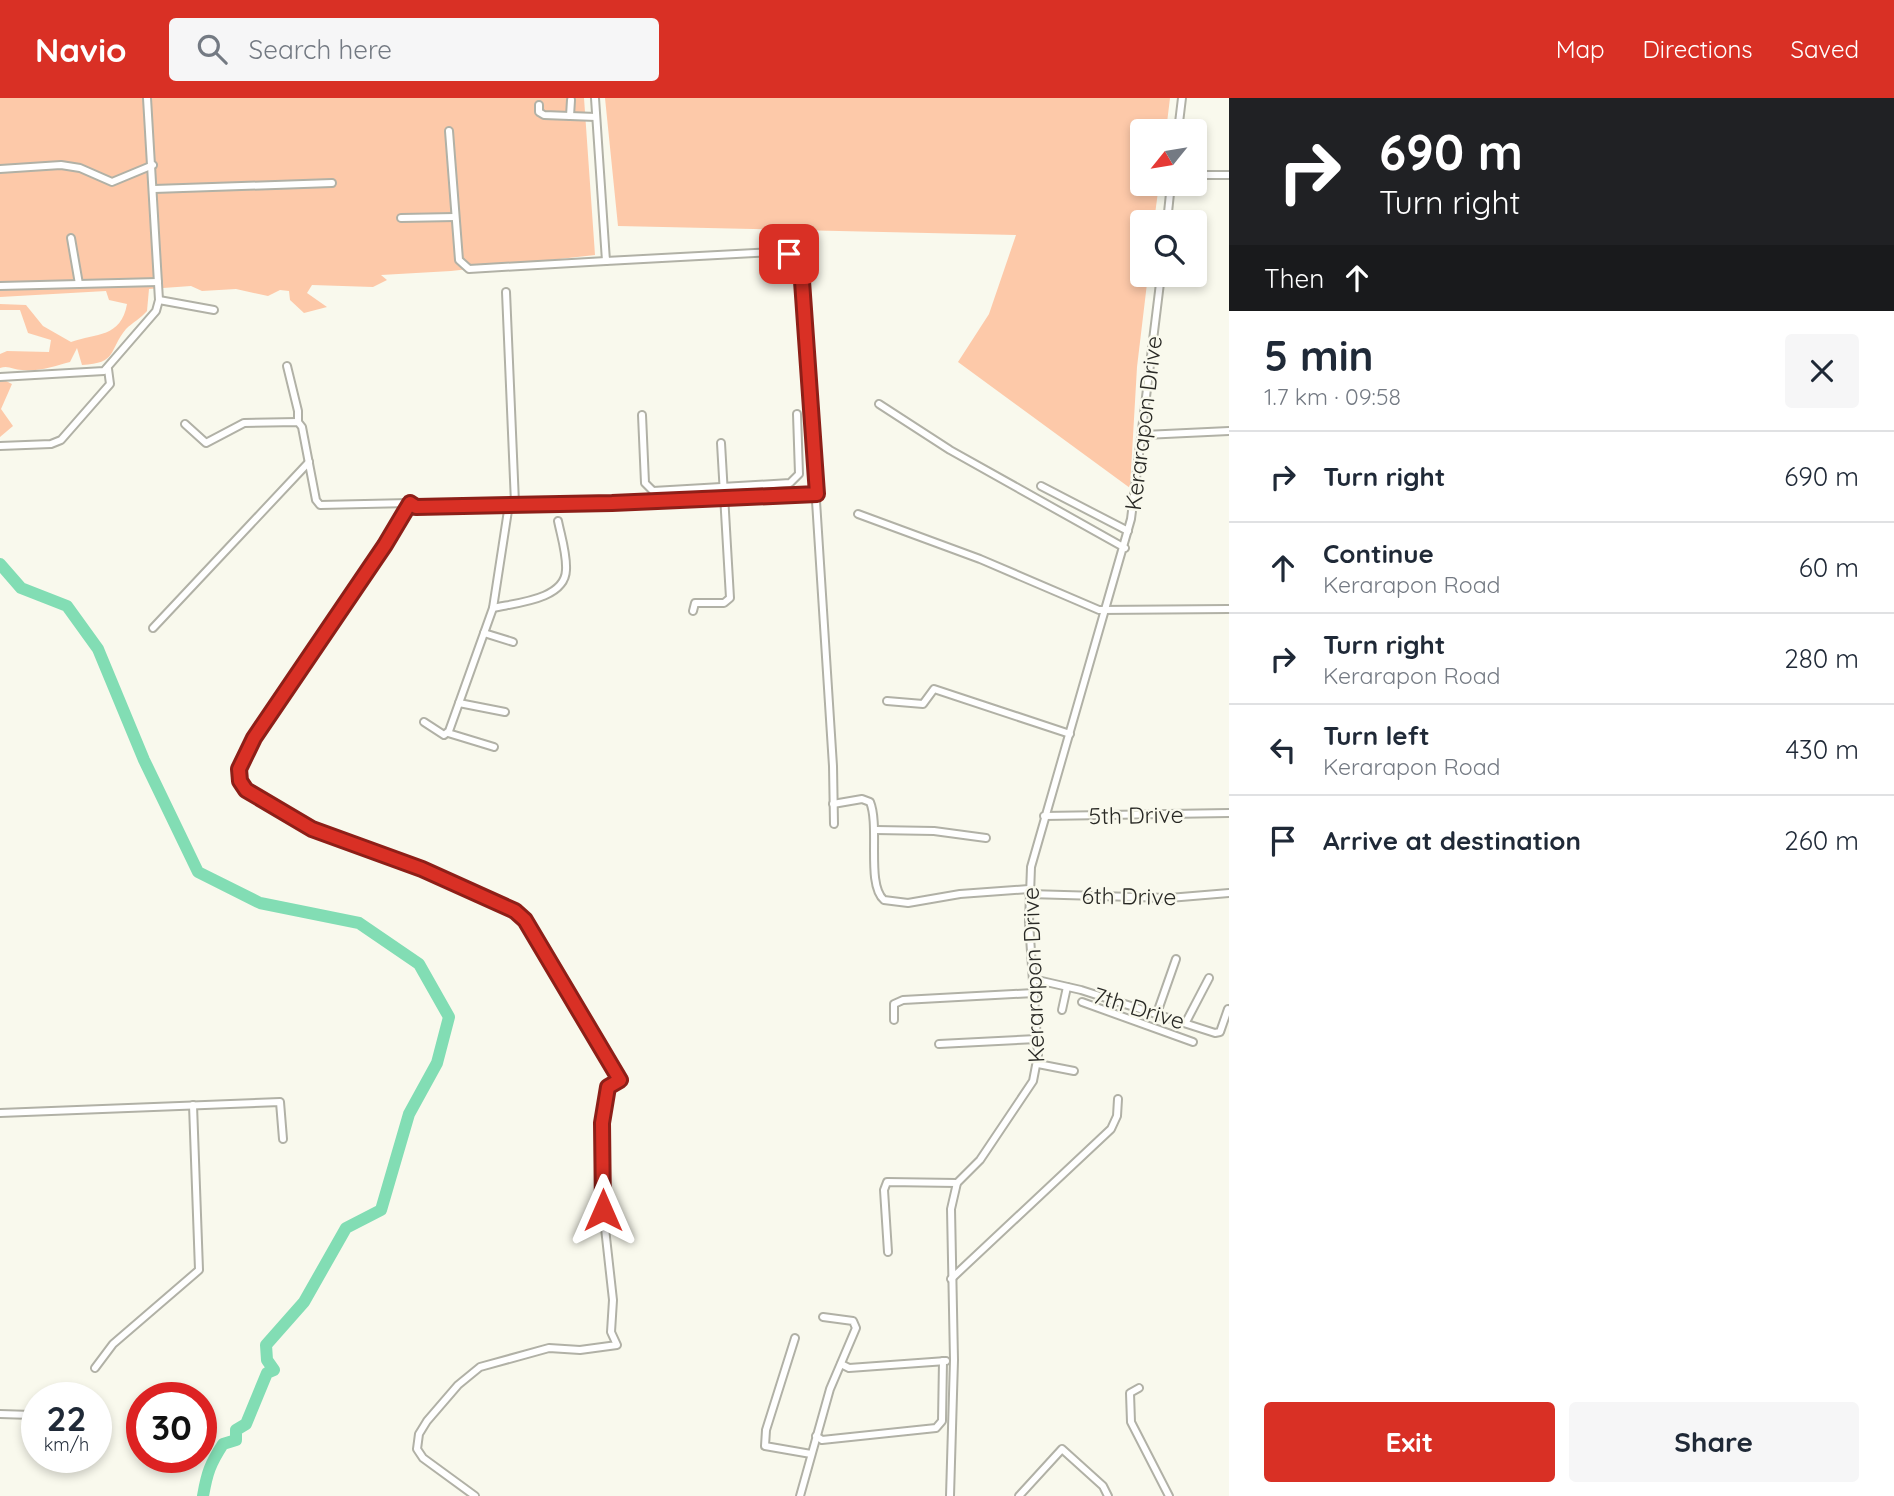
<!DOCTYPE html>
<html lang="en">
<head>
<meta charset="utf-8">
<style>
  body { margin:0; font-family:Quicksand,sans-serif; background:#f6f6f7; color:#1f2937; height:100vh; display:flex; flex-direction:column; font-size:26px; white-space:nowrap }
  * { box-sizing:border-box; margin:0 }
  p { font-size:23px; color:#747a83 }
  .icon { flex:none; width:38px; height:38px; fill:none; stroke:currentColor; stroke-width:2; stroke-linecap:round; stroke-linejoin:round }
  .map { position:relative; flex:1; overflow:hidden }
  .drawer { display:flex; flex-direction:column; background:#fff; width:665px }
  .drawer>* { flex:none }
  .hud { background:#202124; color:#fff; overflow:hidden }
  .needle { width:46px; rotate:240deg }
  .tools { position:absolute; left:1130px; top:21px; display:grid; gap:14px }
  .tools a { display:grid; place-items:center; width:77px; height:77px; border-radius:7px; background:#fff; box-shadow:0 4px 10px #0003; font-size:35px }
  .speed { position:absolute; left:21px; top:1284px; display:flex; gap:14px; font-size:35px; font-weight:700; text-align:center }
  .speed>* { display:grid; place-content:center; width:91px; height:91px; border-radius:50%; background:#fff; box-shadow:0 4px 10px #0003; line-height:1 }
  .speed small { font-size:18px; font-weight:400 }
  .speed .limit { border:10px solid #d22; background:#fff; color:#111 }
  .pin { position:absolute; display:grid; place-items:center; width:60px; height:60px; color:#fff; margin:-30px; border-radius:14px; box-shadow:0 4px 10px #0006 }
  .me { position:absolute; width:77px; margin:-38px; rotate:0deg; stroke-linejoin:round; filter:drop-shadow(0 0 5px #0008) }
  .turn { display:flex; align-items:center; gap:24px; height:147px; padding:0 35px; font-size:32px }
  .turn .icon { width:91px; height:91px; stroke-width:2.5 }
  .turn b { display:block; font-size:49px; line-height:60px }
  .then { display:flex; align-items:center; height:66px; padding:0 35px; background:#0003; gap:14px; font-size:26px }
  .round { display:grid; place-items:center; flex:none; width:74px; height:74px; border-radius:7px; background:#f6f6f7 }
  .headline { display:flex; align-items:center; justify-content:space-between; height:119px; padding:0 35px }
  h1 { font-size:42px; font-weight:700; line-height:52px }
  .primary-button { display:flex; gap:14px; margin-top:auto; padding:14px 35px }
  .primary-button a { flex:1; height:80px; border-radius:7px; background:#d93025; color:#fff; font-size:28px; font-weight:700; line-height:80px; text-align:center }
  .primary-button a+a { background:#f6f6f7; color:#1f2937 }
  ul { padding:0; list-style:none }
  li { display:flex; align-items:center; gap:21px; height:91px; padding:0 35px; border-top:2px solid #e0e1e3 }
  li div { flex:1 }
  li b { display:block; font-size:26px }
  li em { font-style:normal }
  header { display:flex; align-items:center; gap:42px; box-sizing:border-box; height:98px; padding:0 35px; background:#d93025; color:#fff }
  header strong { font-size:33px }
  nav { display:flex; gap:38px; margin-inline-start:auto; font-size:24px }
  .search { width:490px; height:63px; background:#f6f6f7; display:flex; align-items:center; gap:18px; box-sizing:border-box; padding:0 24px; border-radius:7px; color:#747a83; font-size:26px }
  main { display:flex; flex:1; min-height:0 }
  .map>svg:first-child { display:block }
  .green { fill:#fdc9a9 }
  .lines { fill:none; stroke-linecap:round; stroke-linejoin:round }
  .river { stroke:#82ddb4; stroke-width:12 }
  .minor-casing { stroke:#b1b1a6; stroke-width:10 }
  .minor { stroke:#fff; stroke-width:6 }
  .route-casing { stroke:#8d1f18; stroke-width:18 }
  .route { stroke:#d93025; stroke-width:12 }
  .labels { text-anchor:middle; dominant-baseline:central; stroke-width:5; stroke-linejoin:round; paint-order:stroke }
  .street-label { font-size:23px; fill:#292925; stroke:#f9f9ed }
</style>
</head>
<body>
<header>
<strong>Navio</strong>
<div class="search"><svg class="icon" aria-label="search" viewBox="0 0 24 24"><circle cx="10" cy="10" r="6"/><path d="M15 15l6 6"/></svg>Search here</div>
<nav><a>Map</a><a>Directions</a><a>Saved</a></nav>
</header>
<main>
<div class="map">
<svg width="1229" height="1398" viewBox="0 0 1229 1398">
  <rect width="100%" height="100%" fill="#f9f9ed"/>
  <g class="green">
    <path d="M0 0H584L595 157 451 173 381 177 387 182 373 189 312 187 307 195 327 209 304 215 290 202 289 193 280 192 268 198 236 191 202 193 191 188 149 191 147 213C141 220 132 225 126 231 108 253 118 265 82 267L77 250 70 264C55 268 38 274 22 272 13 272 9 267 0 270V256L7 253 49 254 51 242 28 235 20 212H0V206L26 207 43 228 71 244C96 235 121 240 127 206L109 202 106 193 0 199Z"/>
    <polygon points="605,0 1170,0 1166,33 1143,33 1143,86 1159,86 1154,124 1143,124 1143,177 1148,177 1137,269 1130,390 958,264 989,216 1016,137 618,128"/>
    <polygon points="0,280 12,286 1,311 13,328 0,339"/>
  </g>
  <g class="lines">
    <path class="river" d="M0 466 21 490 67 508 98 551 144 662 198 774 260 805 359 825 419 866 449 919 437 965 409 1016 381 1112 346 1130 304 1204 266 1247 267 1262 274 1272 267 1275 246 1326 236 1332V1342L223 1346C210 1366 207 1375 203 1398"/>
    <defs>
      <g id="minor">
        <polyline points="595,0 606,163 773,154 793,158 801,169 833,668 834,726"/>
        <polyline points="539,7 539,14 544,17 596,19"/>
        <polyline points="570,18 571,2"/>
        <polyline points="449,33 459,162 469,171 606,163"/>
        <polyline points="1178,33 1182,0"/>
        <polyline points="0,71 61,67 80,70 112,84 153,67"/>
        <polyline points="1195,77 1229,77"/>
        <polyline points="154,91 332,85"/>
        <polyline points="401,120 455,119"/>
        <polyline points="1167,124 1171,86"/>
        <polyline points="71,140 79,186"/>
        <polyline points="0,188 158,184"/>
        <polyline points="506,194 515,405"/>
        <polyline points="159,202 214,212"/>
        <polyline points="287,268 298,313 298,324"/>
        <polyline points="0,279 104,273 156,213 159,202 147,0"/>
        <polyline points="879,306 950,352 1125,450"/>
        <polyline points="642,317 645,385 653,393 790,385 799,376 797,316"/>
        <polyline points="185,326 206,345 244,325 298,324 302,329 316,402 320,407 410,405"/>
        <polyline points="1144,337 1229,333"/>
        <polyline points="0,348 51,346 61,342 110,286 108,271"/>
        <polyline points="1041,388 1128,433"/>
        <polyline points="858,416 980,461 1099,512 1229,511"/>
        <path d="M493 510C514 505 565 502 566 472 567 456 561 438 558 423"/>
        <polyline points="693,513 695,505 724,505 730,500 721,345"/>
        <polyline points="153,530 309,364"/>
        <polyline points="484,535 513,544"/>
        <polyline points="887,603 923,606 934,591 1070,636"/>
        <polyline points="459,605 505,614"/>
        <polyline points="424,624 444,637 449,633 493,510 509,406"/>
        <polyline points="448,635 494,649"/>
        <path d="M833 706 862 701 870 704C880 728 866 787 884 802L908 805 960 796 1029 791"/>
        <polyline points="1044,718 1229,715"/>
        <polyline points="876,732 934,733 986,740"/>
        <polyline points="1029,796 1169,800 1229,795"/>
        <polyline points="1033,881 1081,892 1215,935 1220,934 1228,911"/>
        <polyline points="1082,904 1193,944"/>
        <polyline points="1062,912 1067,889"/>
        <polyline points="1157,915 1176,861"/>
        <polyline points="894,922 894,906 903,902 1034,895"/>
        <polyline points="1186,924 1209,880"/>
        <polyline points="939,946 1037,941"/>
        <polyline points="1038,966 1074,973"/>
        <polyline points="0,1015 280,1004 283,1041"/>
        <polyline points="888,1154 884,1092 887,1084 957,1085"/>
        <polyline points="951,1181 1111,1031 1117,1018 1118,1001"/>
        <polyline points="795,1240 766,1332 765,1348 811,1356"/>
        <polyline points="841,1266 849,1270 946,1263"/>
        <polyline points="95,1270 113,1246 199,1172 193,1007"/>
        <polyline points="1139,1290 1130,1295 1131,1324 1169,1398"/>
        <polyline points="0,1316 32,1317"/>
        <polyline points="816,1338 822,1342 936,1330 942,1323 943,1263"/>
        <polyline points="475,1398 423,1360 417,1351 419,1336 427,1323 458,1287 480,1269 549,1250 580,1252 617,1247 611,1234 613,1202 603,1112 602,1025 608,991 620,982 521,817 439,778 312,731 246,692 240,683 239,671 254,641 410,405 416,409 613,405 817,396"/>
        <polyline points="800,1398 830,1291 856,1230 853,1223 823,1219"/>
        <polyline points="950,1398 954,1262 951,1111 957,1085 980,1062 1033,983 1038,957 1029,824 1031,769 1131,421 1161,177"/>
        <polyline points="1019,1398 1062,1351 1103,1388 1108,1398"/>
      </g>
    </defs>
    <use href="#minor" class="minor-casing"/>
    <use href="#minor" class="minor"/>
  </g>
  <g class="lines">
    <defs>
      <polyline id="route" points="603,1112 602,1025 608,989 620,982 525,822 515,813 422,771 312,731 246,692 240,683 239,671 254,640 385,447 410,405 416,409 612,405 817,396 801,169 789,156"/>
    </defs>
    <use href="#route" class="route-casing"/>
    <use href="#route" class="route"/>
  </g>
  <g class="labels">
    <g class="street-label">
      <text transform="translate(1143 325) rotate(-83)">Kerarapon Drive</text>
      <text transform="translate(1136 717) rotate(-1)">5th Drive</text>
      <text transform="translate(1129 798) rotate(1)">6th Drive</text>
      <text transform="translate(1033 877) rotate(-92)">Kerarapon Drive</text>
      <text transform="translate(1139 910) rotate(17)">7th Drive</text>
    </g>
  </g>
</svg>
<div class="tools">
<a><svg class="needle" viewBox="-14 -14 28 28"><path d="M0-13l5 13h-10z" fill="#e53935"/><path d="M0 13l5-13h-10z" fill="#747a83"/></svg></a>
<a><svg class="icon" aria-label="search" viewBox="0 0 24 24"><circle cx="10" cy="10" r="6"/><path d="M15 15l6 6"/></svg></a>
</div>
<div class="speed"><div>22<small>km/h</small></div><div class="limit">30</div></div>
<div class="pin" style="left:789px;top:156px;background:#d93025"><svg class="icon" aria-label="arrive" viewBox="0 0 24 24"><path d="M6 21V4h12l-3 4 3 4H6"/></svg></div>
<svg class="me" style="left:603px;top:1112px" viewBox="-20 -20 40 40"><path d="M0-17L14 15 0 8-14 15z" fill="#d93025" stroke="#fff" stroke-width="4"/></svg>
</div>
<section class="drawer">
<div class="hud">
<div class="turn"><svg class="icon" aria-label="right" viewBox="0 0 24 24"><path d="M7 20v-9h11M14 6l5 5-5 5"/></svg><div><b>690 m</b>Turn right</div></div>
<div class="then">Then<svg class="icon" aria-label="ahead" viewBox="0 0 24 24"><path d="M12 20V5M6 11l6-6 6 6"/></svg></div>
</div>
<div class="headline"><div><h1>5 min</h1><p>1.7 km · 09:58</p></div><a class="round"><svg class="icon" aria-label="close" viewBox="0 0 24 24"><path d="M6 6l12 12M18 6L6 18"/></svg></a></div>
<ul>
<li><svg class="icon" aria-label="right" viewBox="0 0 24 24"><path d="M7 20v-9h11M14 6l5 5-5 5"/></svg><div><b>Turn right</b></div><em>690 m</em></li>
<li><svg class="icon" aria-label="ahead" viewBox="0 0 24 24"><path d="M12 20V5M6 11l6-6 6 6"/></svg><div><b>Continue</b><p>Kerarapon Road</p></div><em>60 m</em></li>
<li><svg class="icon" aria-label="right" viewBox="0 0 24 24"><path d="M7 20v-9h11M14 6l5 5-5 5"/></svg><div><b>Turn right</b><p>Kerarapon Road</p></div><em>280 m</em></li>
<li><svg class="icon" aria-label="left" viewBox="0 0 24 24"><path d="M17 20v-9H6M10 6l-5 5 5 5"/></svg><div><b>Turn left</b><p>Kerarapon Road</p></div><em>430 m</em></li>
<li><svg class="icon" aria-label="arrive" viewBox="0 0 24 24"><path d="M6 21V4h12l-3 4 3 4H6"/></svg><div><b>Arrive at destination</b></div><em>260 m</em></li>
</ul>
<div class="primary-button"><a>Exit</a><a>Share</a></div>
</section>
</main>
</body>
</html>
